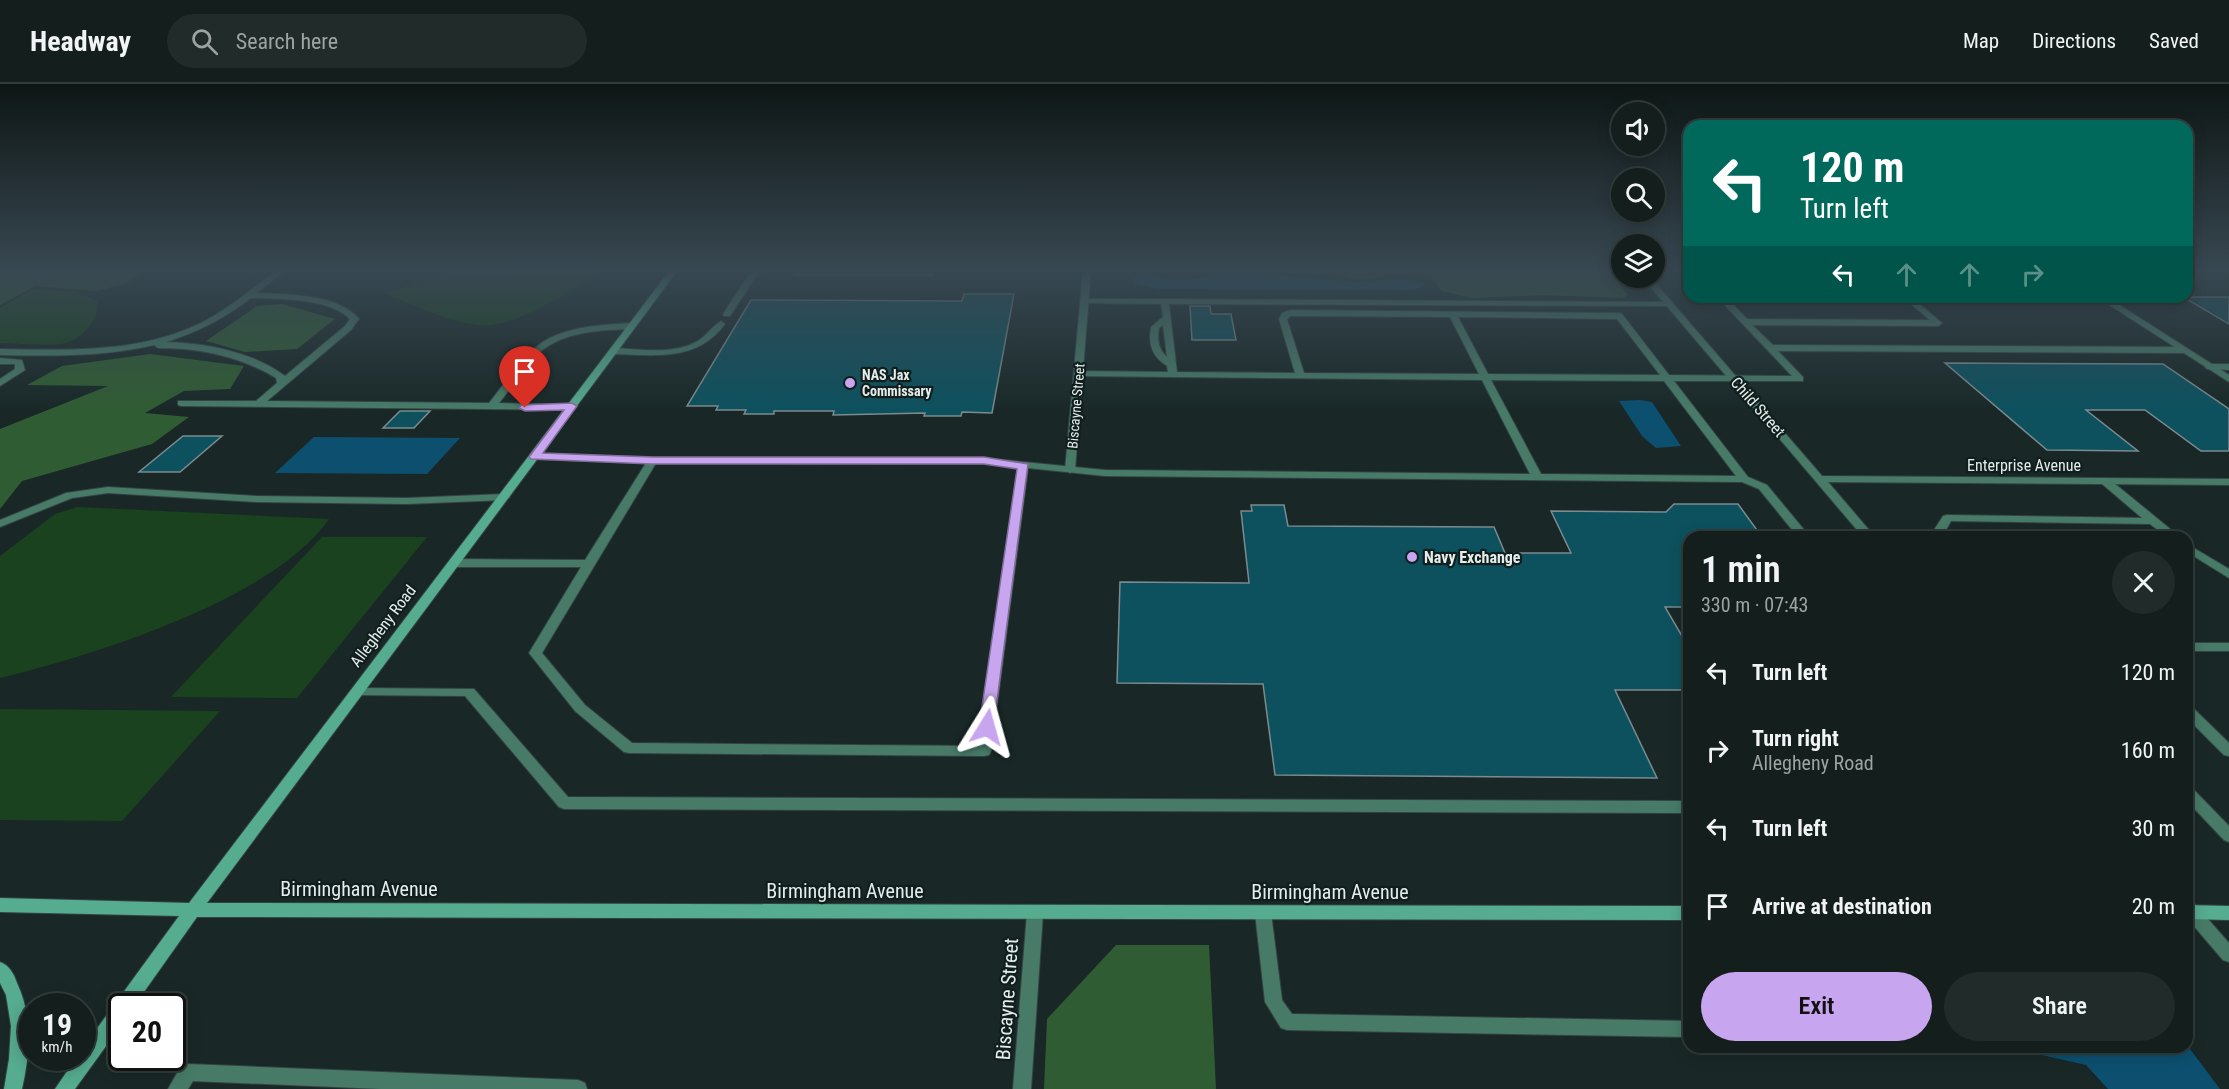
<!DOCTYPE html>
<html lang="en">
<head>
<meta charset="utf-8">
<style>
  body { margin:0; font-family:"Roboto Condensed",sans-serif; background:#202b2a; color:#f1f3f6; height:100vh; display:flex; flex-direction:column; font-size:22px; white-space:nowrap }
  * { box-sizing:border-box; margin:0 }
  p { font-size:20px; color:#9da2a4 }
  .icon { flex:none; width:33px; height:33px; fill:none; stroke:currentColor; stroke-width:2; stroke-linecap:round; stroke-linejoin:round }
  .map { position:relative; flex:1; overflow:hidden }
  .drawer { position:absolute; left:1683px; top:447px; width:510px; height:522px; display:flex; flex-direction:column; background:#131e1d; border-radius:18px; box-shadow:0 3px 15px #0003,0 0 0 2px #323c3b }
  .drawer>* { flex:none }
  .top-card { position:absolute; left:1683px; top:36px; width:510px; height:183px; border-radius:18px; box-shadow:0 3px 15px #0003,0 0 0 2px #323c3b; background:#00695c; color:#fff; overflow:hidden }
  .fabs { position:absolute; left:1611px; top:18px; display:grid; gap:12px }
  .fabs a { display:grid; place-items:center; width:54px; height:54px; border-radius:50%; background:#131e1d; box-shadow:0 3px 15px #0003,0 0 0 2px #323c3b; font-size:30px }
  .speed { position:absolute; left:18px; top:909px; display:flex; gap:12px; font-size:30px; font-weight:700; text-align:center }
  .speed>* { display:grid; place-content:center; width:78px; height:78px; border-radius:50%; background:#131e1d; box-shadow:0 3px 15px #0003,0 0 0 2px #323c3b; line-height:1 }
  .speed small { font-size:15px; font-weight:400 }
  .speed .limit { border:3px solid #111; border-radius:9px; background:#fff; color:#111 }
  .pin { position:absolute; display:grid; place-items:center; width:51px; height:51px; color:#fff; margin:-62px -26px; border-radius:50% 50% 50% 0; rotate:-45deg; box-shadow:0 0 6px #0007 }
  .pin .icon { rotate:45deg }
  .me { position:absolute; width:66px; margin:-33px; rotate:8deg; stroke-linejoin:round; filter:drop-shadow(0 0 4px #0008) }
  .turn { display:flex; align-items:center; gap:21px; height:126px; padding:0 18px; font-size:27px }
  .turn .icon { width:78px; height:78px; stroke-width:2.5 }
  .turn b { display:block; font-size:42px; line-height:51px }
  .lanes { display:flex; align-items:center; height:57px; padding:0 18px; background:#0003; justify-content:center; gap:30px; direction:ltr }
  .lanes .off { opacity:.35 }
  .round { display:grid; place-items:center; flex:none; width:63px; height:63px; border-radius:32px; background:#202b2a }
  .headline { display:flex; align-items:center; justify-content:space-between; height:102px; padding:0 18px }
  h1 { font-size:36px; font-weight:600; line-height:45px }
  .action { display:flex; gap:12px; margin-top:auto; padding:12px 18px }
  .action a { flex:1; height:69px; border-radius:36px; background:#c7a6ef; color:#111; font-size:24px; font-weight:600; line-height:69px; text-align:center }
  .action a+a { background:#202b2a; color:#f1f3f6 }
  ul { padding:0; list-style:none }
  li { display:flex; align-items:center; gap:18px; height:78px; padding:0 18px }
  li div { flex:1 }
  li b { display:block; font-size:22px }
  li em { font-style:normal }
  header { display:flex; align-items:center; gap:36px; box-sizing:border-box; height:84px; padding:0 30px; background:#131e1d; border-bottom:2px solid #323c3b }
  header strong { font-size:28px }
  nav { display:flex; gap:33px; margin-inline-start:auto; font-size:21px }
  .search { width:420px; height:54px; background:#202b2a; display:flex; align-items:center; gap:15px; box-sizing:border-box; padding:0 21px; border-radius:33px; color:#9da2a4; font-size:22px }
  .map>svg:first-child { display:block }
  .green { fill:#1a421e }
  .forest { fill:#305c33 }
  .water { fill:#0c4f6f }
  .building { fill:#0d515e; stroke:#7b8b8f; stroke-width:1.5 }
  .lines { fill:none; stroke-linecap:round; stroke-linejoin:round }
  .lane-casing { stroke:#354443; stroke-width:2 }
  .street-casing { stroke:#354443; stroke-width:2 }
  .secondary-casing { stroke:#354443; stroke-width:2 }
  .lane { fill:#477b68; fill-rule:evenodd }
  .street { fill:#477b68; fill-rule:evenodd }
  .secondary { fill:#55ac8e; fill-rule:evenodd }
  .route { fill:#c7a6ef; stroke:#816c9b; stroke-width:1.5 }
  .poi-dot { fill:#c7a6ef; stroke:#101e1d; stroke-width:2 }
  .labels { text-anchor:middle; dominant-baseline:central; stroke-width:4.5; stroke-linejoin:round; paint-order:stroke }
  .far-poi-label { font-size:14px; font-weight:bold; fill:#e4edec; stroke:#101e1d; text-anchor:start }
  .far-street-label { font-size:14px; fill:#e4edec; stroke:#101e1d }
  .street-label { font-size:16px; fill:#e4edec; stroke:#101e1d }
  .poi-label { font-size:16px; font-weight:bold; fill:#e4edec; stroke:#101e1d; text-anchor:start }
  .near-street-label { font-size:20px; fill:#e4edec; stroke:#101e1d }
</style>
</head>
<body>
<header>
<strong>Headway</strong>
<div class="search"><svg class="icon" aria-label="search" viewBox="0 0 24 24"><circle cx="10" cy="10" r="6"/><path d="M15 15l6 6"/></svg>Search here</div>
<nav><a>Map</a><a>Directions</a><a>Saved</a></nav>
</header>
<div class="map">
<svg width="2229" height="1005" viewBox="0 0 2229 1005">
  <rect width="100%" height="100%" fill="#192827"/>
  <g class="green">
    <path d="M458 186H603C571 206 516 246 477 241 446 237 414 221 385 209Z"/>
    <path d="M34 205 76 208 97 217C101 234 83 254 66 259 53 263 16 259 0 259V224Z"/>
    <path d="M78 423 329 435C273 516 93 571 0 594V472L55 430Z"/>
    <polygon points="322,453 427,453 297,614 171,613"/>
    <polygon points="0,625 219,627 220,627 122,737 0,736"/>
  </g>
  <g class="forest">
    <polygon points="8,186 148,186 126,199 98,207 35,202 0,221 0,189"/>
    <polygon points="1272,186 1608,186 1628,211 1623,214 1544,211 1471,214 1442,207 1430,191 1392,189 1373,195 1353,195 1331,189 1288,190"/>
    <polygon points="282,220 335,235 297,265 245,268 206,257 257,222"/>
    <polygon points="150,270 244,282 230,305 184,307 145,329 189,333 152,360 22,397 0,425 0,345 108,302 27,301 62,282"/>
    <polygon points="1116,861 1209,861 1216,1005 1044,1005 1047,935"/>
  </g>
  <g class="water">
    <path d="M1224 187 1355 198 1399 195 1423 198 1424 202 1413 206 1160 205 1134 200 1133 195C1143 186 1156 194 1169 196 1188 198 1207 193 1224 187Z"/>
    <polygon points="1640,316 1652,318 1681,362 1656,364 1642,352 1619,317"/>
    <polygon points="314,353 460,354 427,390 275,389"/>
    <polygon points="2187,961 2220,1005 2108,1005 2086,981 2007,963"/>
  </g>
  <g class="building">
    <polygon points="964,210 1014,210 992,329 962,328 961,332 924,332 925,329 833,331 834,327 774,327 774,330 744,330 746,326 716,326 718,322 687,322 751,216 962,217"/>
    <polygon points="2183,213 2229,213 2229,240"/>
    <polygon points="1190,222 1210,222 1211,230 1231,230 1236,256 1192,256"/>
    <polygon points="1945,279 2163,280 2229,325 2229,367 2201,367 2145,326 2086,326 2138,367 2047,366"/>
    <polygon points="400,327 430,327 414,344 383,344"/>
    <polygon points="183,352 222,352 180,388 139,388"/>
    <polygon points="1674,420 1738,420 1762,453 1689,453 1689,523 1665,523 1689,564 1689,606 1615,606 1657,694 1275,691 1263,600 1117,599 1120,498 1249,499 1241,427 1252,427 1251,421 1284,421 1288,442 1494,443 1505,469 1571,469 1551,427 1666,428"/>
  </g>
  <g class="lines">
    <defs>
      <g id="lane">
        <path d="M277 186H286L257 209C288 210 338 210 359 235L351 246 267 317 489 319C503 302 517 280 534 265 559 242 600 241 632 239L636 242 632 245C602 246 563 247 539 269 524 283 512 303 499 319L575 321V325L572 326 181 322 178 321V317H256L277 299 276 294C239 272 201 264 158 264L154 261C103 273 52 272 0 271V265C71 266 146 270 210 234 234 221 255 202 277 186ZM251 214C280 215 329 214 350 235L345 242 285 292C253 268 206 259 166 258 198 248 225 234 251 214Z"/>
        <polygon points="752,186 760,186 730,232 724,232 723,230"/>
        <polygon points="927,186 935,186 933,192 796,192 792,190 796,188 927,188"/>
        <path d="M1717 213H1726L1747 235 1930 236 1902 213H1911L1942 239 1938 242 1752 241 1773 261 2183 263 2187 266 2183 269 1778 267 1803 293V297H1674L1748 393 1767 401 1810 453H1798L1759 405 1742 398 1105 392 1028 384 991 667 989 671 984 672 629 669 624 668 575 627 529 569 581 483H455L449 479 455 475 585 476 646 379 531 375 530 373 531 371 535 370 653 373 984 374 1105 386 1530 390 1482 296 1076 292V288L1079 287 1168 288 1167 282C1152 272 1148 261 1151 243L1163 233 1161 220 1085 219 1081 217 1085 215H1165L1670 218H1673V222L1169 220 1177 288 1295 289 1279 235 1282 229 1290 226 1619 229 1622 230 1669 291 1792 292ZM1291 232 1450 233 1479 290 1304 289 1287 235ZM1458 233 1617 235 1660 291 1488 290ZM1163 241 1167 273C1158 265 1157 255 1159 244ZM1491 296 1664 297 1736 392 1541 390ZM656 379 984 380 1018 383 978 662 632 659 585 621 542 569Z"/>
        <path d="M721 237 725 240C697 278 656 271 613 270L609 267 613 264C639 265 672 271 696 258 706 253 712 242 721 237Z"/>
        <polygon points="0,274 22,276 25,286 0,302 0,295 15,285 15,280 0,280"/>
        <polygon points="2210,280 2229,280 2229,286 2207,285 2205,283"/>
        <polygon points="2105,394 2109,395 2180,453 2167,453 2150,440 1951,437 1946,446 1952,453 1940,453 1934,446 1943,432 1947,431 2142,434 2101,399 2100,397 2101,395"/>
        <polygon points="108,403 256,412 407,414 505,410 510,413 505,416 407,420 256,418 108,409 72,414 0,443 0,436 66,409"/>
        <polygon points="2187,460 2229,485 2229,494 2187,468"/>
        <rect x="2187" y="559" width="42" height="8"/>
        <polygon points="358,604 474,605 568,713 1689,717 1689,729 564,725 559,723 465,612 353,611 351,608 353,605"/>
        <polygon points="2187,621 2192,623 2229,659 2229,672 2224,671 2187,634"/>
        <polygon points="2187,703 2192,704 2229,742 2229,758 2224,756 2187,717"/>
        <polygon points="1263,822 1269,824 1271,829 1282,916 1292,930 1689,937 1689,953 1287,946 1281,944 1265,918 1255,829 1257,824"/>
        <polygon points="188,980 578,996 585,999 587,1005 381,1005 193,997 188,1005 168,1005 181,982"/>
      </g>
      <g id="street">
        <polygon points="1083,186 1091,186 1075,386 1070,389 1065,386"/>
        <polygon points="1643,194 1651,194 1822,392 2229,395 2229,401 1828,398 1875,453 1863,453"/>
        <polygon points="2097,213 2107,213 2229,291 2229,298"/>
        <polygon points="2187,816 2193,818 2229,859 2229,878 2223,876 2187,834"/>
        <polygon points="1035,822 1041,824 1043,829 1031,1005 1013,1005 1027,829 1029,824"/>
      </g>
      <g id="secondary">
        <polygon points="670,186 678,186 207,819 1689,822 1689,836 197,833 134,922 122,922 122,940 75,1005 55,1005 76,974 82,974 82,965 179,832 0,828 0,814 189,819"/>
        <polygon points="2187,821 2229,822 2229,836 2187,835"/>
        <path d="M0 878C9 881 14 890 17 899 33 933 30 969 22 1005H4L9 975 11 942 6 911 0 899Z"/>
      </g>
    </defs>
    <use href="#lane" class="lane-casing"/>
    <use href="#street" class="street-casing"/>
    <use href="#secondary" class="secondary-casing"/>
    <use href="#lane" class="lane"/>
    <use href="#street" class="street"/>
    <use href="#secondary" class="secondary"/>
  </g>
  <linearGradient id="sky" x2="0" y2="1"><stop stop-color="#0e1615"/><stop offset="0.57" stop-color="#384852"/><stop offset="1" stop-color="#384852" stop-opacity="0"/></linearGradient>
  <rect width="2229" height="327" fill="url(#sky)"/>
  <polygon class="route" points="572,319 577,322 543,369 652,373 984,373 1028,380 993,647 982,647 979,643 1017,385 984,380 652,380 531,375 529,373 564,326 525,327 519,324 521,321"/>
  <g class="poi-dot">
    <circle cx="850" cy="299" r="6"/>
    <circle cx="1412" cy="473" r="6"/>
  </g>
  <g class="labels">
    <g class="far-poi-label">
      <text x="862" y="291">NAS Jax<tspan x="862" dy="16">Commissary</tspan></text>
    </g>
    <g class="far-street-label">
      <text transform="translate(1076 322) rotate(-85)">Biscayne Street</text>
    </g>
    <g class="street-label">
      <text transform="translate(1758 323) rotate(49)">Child Street</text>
      <text x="2024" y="381">Enterprise Avenue</text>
      <text transform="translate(383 542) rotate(-53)">Allegheny Road</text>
    </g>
    <g class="poi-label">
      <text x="1424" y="473">Navy Exchange</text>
    </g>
    <g class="near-street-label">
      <text x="359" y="805">Birmingham Avenue</text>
      <text x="845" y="807">Birmingham Avenue</text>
      <text x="1330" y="808">Birmingham Avenue</text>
      <text transform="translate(1007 915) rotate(-86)">Biscayne Street</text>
    </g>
  </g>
</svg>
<div class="fabs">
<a><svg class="icon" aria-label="sound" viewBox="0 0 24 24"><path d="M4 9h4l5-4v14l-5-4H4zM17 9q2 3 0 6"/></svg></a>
<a><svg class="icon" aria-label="search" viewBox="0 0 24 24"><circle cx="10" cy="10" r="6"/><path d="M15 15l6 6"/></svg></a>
<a><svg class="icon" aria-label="layers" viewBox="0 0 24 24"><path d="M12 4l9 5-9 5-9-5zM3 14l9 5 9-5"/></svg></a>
</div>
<div class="speed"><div>19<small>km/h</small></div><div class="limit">20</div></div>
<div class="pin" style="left:525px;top:324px;background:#d93025"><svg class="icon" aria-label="arrive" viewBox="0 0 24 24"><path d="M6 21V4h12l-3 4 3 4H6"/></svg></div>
<svg class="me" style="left:987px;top:643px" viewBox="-20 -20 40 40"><path d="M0-17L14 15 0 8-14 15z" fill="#c7a6ef" stroke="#fff" stroke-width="4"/></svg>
<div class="top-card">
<div class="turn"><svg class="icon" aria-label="left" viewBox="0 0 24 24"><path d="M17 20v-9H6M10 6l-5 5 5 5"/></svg><div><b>120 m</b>Turn left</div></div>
<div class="lanes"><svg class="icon" aria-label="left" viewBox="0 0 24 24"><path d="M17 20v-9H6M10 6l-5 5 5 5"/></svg><svg class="icon off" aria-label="ahead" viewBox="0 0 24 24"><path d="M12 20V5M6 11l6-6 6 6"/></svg><svg class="icon off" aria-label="ahead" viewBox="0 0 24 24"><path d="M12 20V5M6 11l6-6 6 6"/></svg><svg class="icon off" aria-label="right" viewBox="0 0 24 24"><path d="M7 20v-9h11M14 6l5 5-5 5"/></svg></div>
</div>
<section class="drawer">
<div class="headline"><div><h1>1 min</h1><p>330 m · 07:43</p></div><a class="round"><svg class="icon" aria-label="close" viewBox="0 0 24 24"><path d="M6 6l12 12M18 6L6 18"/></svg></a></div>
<ul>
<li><svg class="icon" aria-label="left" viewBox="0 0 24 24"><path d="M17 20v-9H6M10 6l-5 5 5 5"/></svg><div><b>Turn left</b></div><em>120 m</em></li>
<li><svg class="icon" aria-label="right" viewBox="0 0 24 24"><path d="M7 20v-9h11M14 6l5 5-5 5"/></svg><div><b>Turn right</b><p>Allegheny Road</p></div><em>160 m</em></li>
<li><svg class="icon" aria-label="left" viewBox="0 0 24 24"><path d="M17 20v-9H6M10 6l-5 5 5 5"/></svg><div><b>Turn left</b></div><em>30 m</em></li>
<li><svg class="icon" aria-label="arrive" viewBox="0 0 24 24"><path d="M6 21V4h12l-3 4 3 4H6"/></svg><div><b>Arrive at destination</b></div><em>20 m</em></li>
</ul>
<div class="action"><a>Exit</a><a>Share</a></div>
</section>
</div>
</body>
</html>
